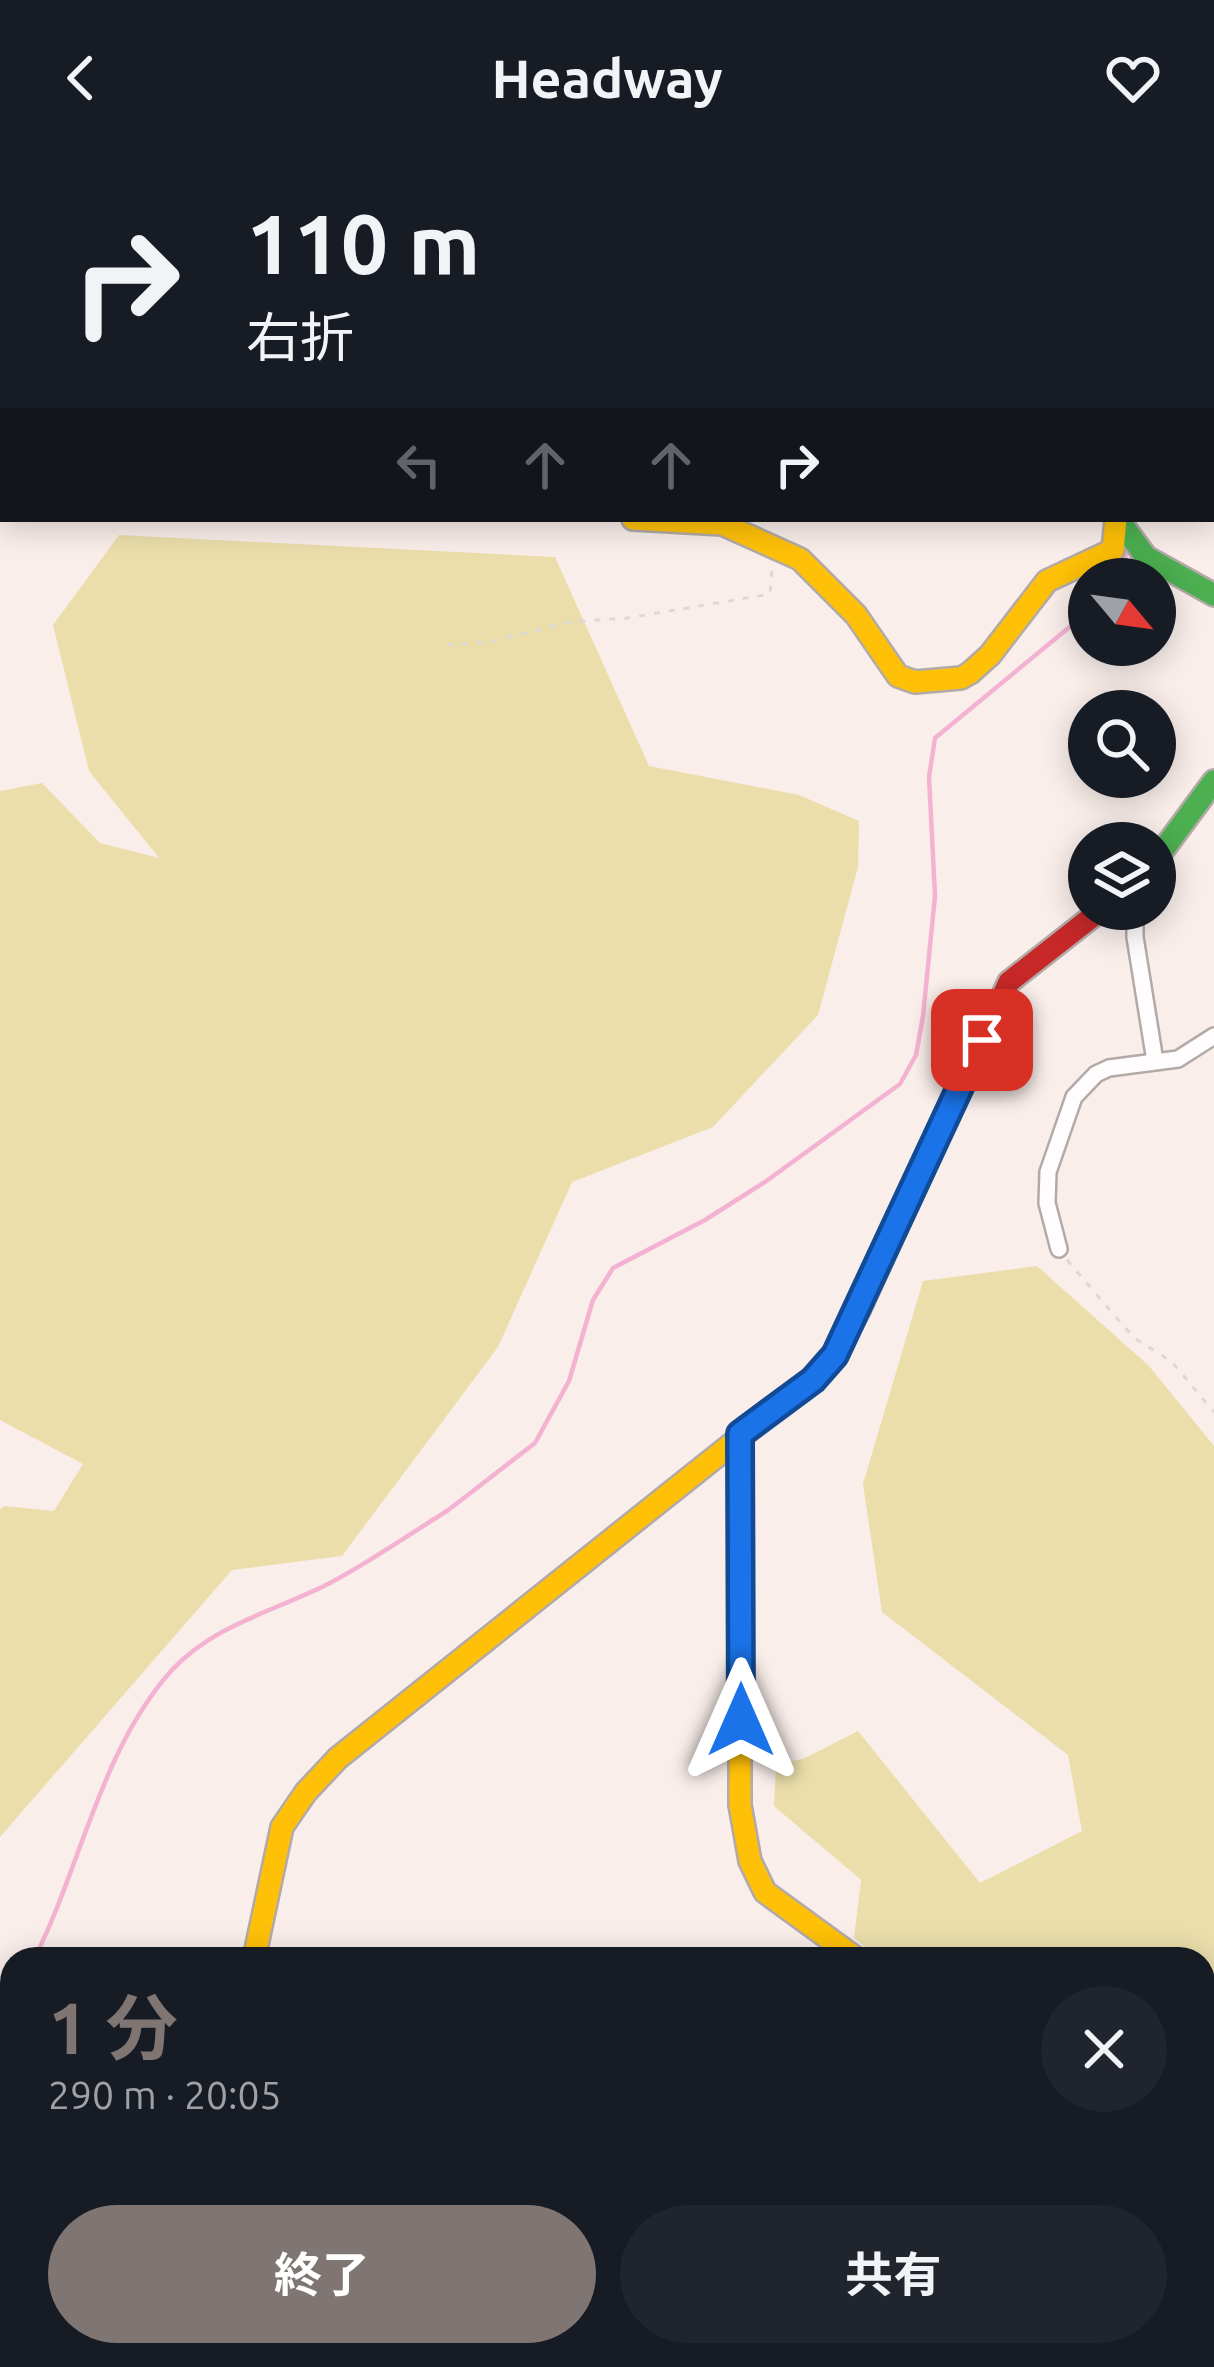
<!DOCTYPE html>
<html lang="ja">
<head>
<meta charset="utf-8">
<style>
  body { margin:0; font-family:Ubuntu,"Noto Sans JP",sans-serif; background:#20242c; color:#f1f3f6; height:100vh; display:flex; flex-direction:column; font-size:45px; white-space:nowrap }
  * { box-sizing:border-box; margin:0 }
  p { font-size:39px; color:#9ea1a6 }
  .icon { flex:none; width:66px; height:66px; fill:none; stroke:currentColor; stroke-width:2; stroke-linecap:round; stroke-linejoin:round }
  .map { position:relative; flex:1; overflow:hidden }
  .details { position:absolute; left:0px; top:1791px; width:1215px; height:420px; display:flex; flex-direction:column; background:#171b24; border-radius:36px 36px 0 0; box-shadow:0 6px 30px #0003 }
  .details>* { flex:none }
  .guide { position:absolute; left:0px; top:0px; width:1215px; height:366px; box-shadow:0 6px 30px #0003; background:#171b24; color:#f1f3f6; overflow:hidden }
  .needle { width:78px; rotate:119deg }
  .buttons { position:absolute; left:1068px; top:402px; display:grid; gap:24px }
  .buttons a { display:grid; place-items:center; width:108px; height:108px; border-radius:50%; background:#171b24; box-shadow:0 6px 30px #0003; font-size:60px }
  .pin { position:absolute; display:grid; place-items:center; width:102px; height:102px; color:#fff; margin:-51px; border-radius:24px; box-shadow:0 6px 18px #0006 }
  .me { position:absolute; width:132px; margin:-66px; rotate:0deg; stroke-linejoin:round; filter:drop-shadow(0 0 9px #0008) }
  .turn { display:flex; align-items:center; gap:42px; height:252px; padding:0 48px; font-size:54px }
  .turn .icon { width:156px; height:156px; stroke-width:2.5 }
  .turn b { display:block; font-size:84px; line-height:102px }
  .lanes { display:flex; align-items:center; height:114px; padding:0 48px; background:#0003; justify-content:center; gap:60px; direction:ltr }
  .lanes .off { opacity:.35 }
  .round { display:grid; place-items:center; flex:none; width:126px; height:126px; border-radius:63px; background:#20242c }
  .head { display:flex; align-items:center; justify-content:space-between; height:204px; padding:0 48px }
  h1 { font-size:72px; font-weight:700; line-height:90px; color:#7f7673 }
  .cta { display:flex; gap:24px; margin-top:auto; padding:24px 48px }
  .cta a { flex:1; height:138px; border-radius:72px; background:#7f7673; color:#fff; font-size:48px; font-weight:700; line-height:138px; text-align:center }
  .cta a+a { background:#20242c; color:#f1f3f6 }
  header { display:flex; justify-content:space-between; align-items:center; height:156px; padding:0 48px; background:#171b24; font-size:54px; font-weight:700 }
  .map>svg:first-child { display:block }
  .green { fill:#ebdeab }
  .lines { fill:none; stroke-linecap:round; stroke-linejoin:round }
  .stream { stroke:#f4b2d3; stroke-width:4.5 }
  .street-casing { stroke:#b3aaa7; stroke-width:20 }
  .fast-casing { stroke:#b3aaa7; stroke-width:26 }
  .slow-casing { stroke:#b3aaa7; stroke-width:26 }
  .jam-casing { stroke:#b3aaa7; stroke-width:26 }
  .path { stroke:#dbd8d7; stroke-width:3; stroke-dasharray:6 9; stroke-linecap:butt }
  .street { stroke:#fefcfc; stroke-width:15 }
  .fast { stroke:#4caf50; stroke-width:21 }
  .slow { stroke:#ffc107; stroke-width:21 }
  .jam { stroke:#c62828; stroke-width:21 }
  .route-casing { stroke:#114b97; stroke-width:30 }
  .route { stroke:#1a73e8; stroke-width:21 }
</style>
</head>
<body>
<header><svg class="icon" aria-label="back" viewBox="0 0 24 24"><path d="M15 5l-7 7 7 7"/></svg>Headway<svg class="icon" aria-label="heart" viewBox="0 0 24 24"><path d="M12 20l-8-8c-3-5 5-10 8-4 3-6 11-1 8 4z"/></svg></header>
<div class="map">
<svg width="1214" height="2211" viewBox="0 0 1214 2211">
  <rect width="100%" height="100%" fill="#f9eeea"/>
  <g class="green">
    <polygon points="119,379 555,401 649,610 799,639 859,665 858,711 818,859 713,971 572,1026 498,1191 342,1400 232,1414 0,1681 0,1354 4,1350 54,1355 83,1308 0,1264 0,635 42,627 100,687 159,702 89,615 53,469"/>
    <polygon points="1037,1110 1149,1210 1214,1290 1214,2060 1203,2070 1203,1803 880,1803 854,1782 861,1724 774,1650 776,1608 803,1603 858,1575 980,1727 1082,1675 1068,1599 882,1456 863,1328 923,1125"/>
    <polygon points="1203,2118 1214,2153 1214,2211 1129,2211 1124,2199 1203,2199"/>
    <polygon points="394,2199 677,2199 676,2211 390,2211"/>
  </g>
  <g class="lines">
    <g class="stream">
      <polyline points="1118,423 1127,395"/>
      <path d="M34 1803C81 1711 100 1595 171 1515 214 1468 276 1455 330 1427 370 1406 408 1379 447 1355L535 1287 569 1225 593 1144 613 1112 705 1064 765 1026 900 928 916 899 923 860 935 740 929 621 935 582 1089 455"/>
      <polyline points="0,1869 12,1846"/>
    </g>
    <defs>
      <g id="street">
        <polyline points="38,0 46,3"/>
        <polyline points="279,3 280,0"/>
        <polyline points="379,3 379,0"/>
        <polyline points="681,3 681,0"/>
        <polyline points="1091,3 1107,0"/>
        <polyline points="1212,160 1214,160"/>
        <polyline points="0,240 3,240"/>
        <polyline points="1135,753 1135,781 1155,905"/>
        <polyline points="1059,1093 1047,1047 1048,1016 1074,941 1096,918 1109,912 1178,903 1214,880"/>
        <polyline points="1203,1940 1214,1956"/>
        <polyline points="1203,2077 1214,2098"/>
        <polyline points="1023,2211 1028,2199"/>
      </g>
      <g id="fast">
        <polyline points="1118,363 1146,401 1214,439"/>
        <polyline points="1155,705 1214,625"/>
      </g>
      <g id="slow">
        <polyline points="633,363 722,368 800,403 856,459 898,520 915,526 961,522 970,517 990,499 1047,425 1113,394 1116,363"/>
        <polyline points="740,1278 740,1649 750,1705 765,1736 857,1803"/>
        <polyline points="254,1803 282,1671 306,1636 338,1602 817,1220"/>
        <polyline points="0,2183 12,2198"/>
      </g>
      <g id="jam">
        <polyline points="817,1220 835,1199 859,1154 1009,826 1102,753"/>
        <polyline points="30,2211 49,2199"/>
      </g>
    </defs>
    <use href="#street" class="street-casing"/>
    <use href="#fast" class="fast-casing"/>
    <use href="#slow" class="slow-casing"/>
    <use href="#jam" class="jam-casing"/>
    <g class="path">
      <polyline points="910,0 911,3"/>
      <polyline points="447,489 489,486 570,466 628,462 770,438 772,413"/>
      <polyline points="1067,1104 1134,1182 1171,1205 1214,1256"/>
    </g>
    <use href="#street" class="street"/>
    <use href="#fast" class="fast"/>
    <use href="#slow" class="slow"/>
    <use href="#jam" class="jam"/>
  </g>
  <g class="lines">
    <defs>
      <polyline id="route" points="741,1564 740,1278 813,1224 835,1199 982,884"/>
    </defs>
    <use href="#route" class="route-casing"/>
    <use href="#route" class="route"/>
  </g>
</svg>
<div class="buttons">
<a><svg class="needle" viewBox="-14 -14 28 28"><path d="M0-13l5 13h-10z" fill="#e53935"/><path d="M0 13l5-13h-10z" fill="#9ea1a6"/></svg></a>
<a><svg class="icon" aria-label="search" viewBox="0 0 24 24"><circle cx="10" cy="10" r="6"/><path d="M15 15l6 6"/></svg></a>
<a><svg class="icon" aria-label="layers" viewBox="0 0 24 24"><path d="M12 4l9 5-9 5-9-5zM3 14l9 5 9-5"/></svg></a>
</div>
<div class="pin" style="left:982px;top:884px;background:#d93025"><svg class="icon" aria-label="arrive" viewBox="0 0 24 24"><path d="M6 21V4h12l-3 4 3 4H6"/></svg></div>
<svg class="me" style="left:741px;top:1564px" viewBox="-20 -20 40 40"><path d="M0-17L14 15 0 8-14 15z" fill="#1a73e8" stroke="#fff" stroke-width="4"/></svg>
<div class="guide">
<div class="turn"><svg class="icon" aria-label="right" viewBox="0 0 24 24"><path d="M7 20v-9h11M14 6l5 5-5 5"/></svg><div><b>110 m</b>右折</div></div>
<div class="lanes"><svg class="icon off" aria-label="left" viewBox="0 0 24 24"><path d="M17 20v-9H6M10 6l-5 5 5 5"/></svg><svg class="icon off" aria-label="ahead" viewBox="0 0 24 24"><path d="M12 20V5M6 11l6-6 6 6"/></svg><svg class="icon off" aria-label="ahead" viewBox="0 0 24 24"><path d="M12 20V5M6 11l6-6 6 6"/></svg><svg class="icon" aria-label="right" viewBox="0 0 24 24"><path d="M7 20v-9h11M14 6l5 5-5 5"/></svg></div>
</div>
<section class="details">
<div class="head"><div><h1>1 分</h1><p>290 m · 20:05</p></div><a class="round"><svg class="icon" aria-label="close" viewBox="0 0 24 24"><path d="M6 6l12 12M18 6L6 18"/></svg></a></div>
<div class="cta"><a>終了</a><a>共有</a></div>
</section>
</div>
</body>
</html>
